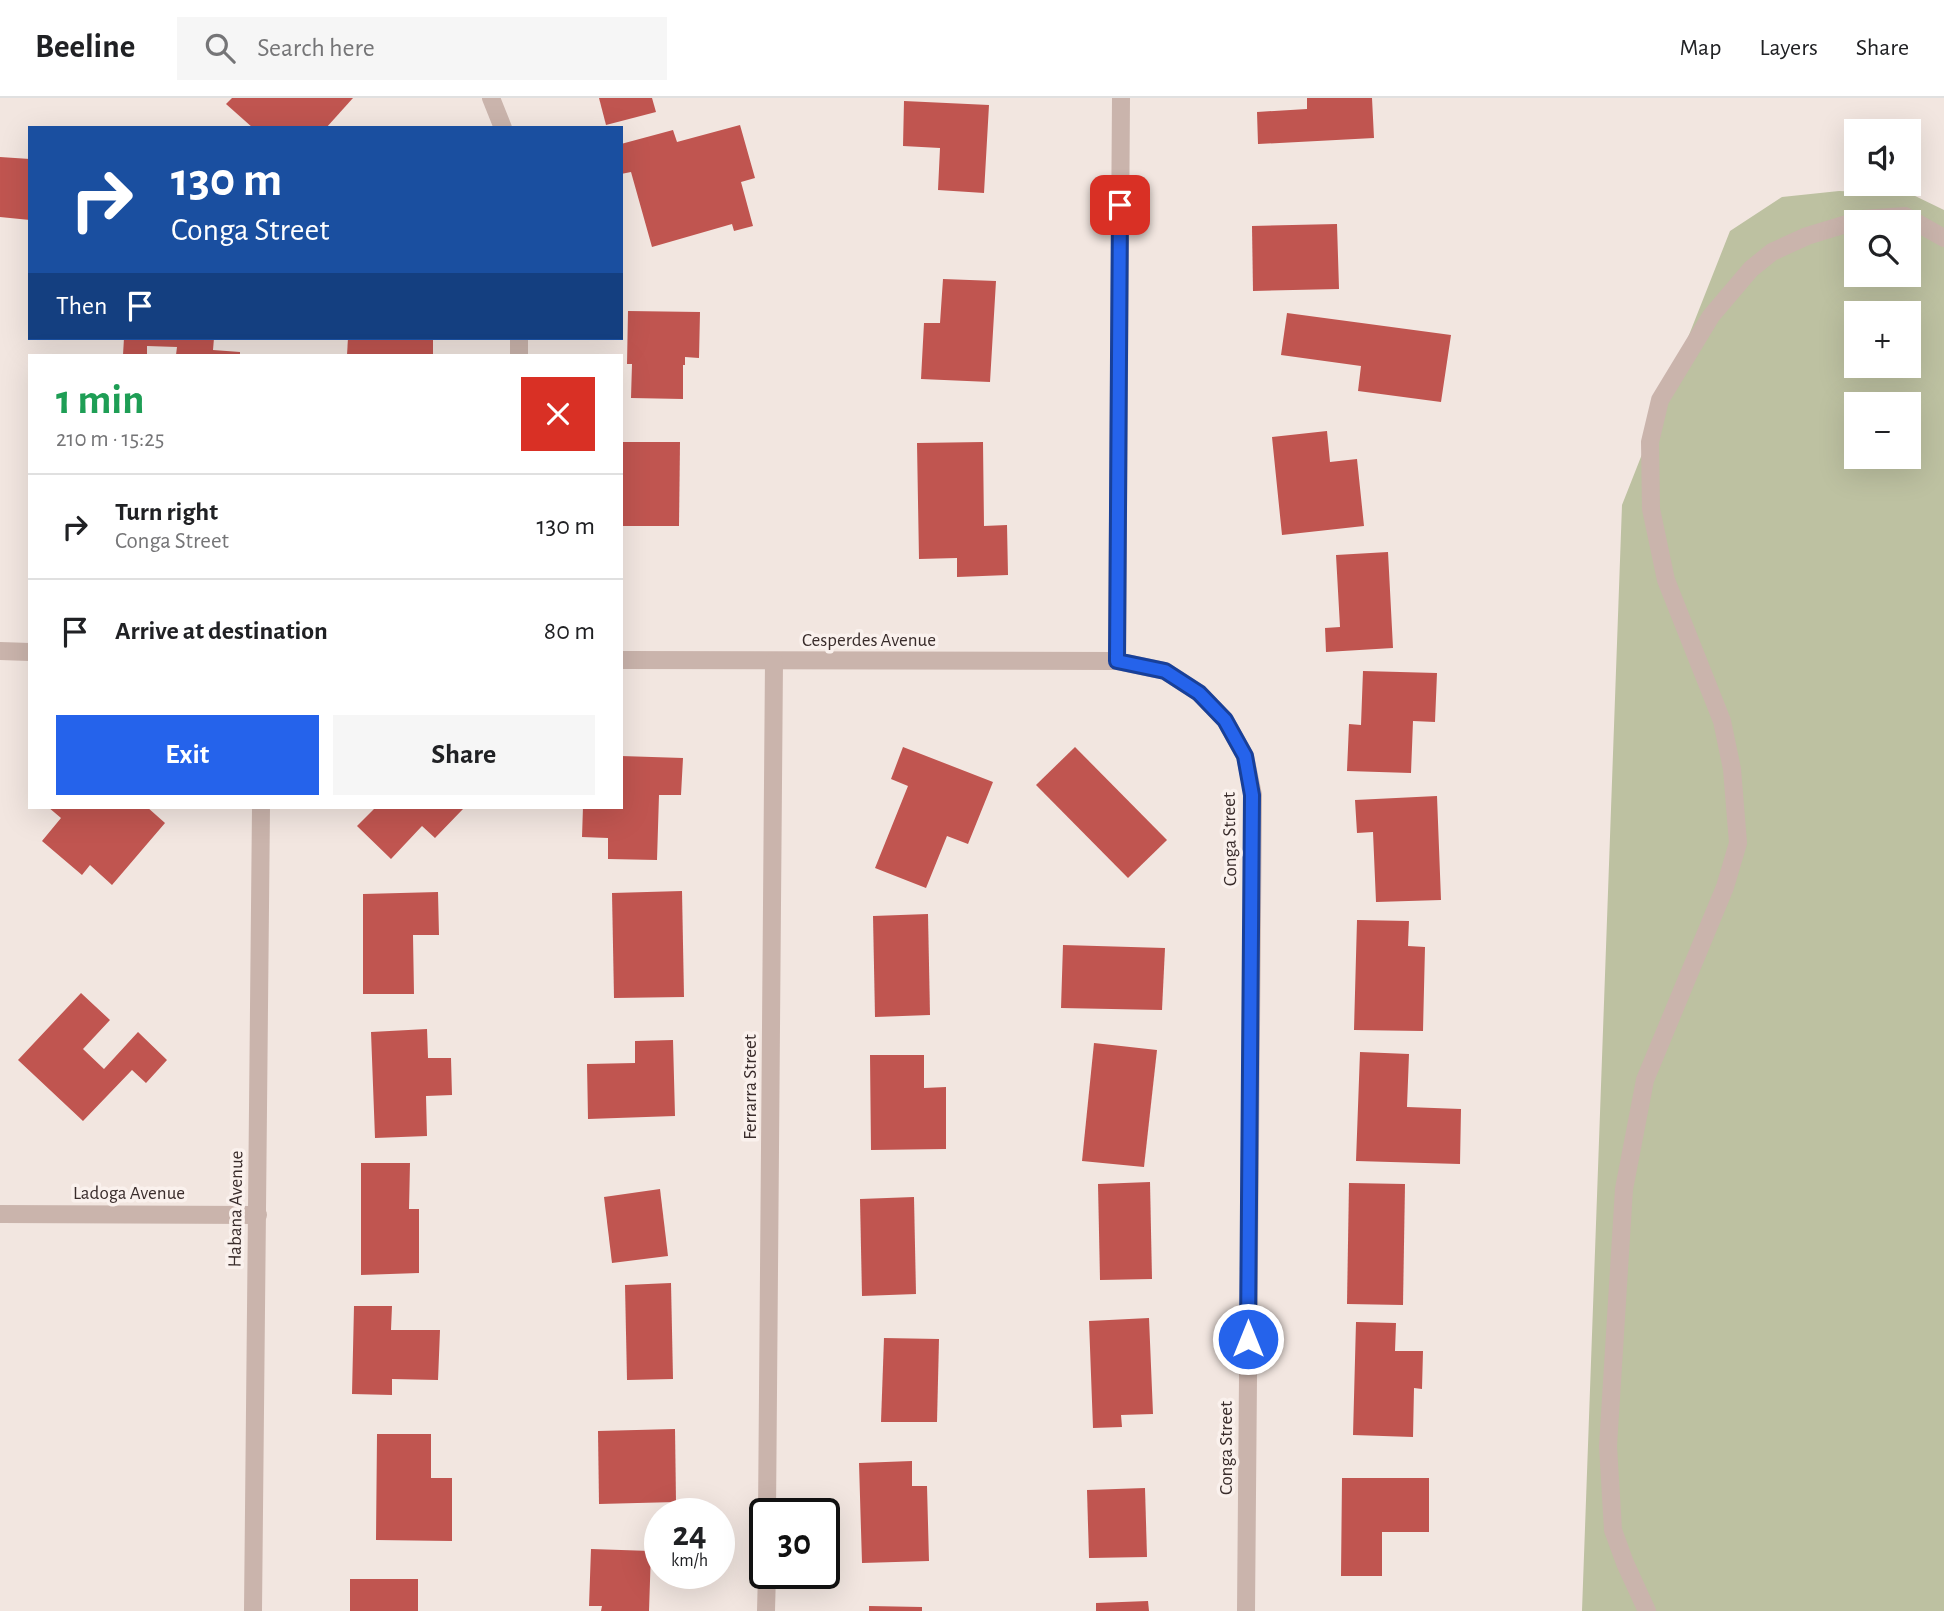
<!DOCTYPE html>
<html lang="en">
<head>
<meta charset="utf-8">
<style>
  body { margin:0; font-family:"Alegreya Sans",sans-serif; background:#f6f6f6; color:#202124; height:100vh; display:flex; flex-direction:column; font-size:26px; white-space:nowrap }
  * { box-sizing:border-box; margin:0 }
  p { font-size:23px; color:#757577 }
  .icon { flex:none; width:38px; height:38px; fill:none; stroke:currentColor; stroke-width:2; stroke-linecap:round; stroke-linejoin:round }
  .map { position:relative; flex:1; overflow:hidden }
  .drawer { position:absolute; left:28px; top:256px; width:595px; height:455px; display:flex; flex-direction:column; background:#fff; border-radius:0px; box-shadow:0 7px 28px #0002 }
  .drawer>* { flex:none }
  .guide { position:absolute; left:28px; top:28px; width:595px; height:214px; border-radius:0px; box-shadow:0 7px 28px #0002; background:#1a4fa0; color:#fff; overflow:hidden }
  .controls { position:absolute; left:1844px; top:21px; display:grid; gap:14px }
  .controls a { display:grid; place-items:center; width:77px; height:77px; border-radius:0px; background:#fff; box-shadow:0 7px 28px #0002; font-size:35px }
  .speed { position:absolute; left:644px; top:1400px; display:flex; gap:14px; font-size:35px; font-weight:700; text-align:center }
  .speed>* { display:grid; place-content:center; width:91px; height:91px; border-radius:50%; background:#fff; box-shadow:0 7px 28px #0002; line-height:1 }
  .speed small { font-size:18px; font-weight:400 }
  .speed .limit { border:4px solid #111; border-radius:10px; background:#fff; color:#111 }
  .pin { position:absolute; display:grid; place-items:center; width:60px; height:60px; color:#fff; margin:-30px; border-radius:14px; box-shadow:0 4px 10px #0006 }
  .me { position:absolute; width:77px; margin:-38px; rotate:0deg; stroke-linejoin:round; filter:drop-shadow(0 0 5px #0008) }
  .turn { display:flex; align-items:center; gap:24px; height:147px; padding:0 28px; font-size:32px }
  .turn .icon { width:91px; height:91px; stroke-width:2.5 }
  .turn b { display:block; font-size:49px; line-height:60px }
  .then { display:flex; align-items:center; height:66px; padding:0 28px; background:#0003; gap:14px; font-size:26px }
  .round { display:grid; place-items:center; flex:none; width:74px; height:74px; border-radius:0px; background:#f6f6f6 }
  .overview { display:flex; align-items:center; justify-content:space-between; height:119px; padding:0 28px }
  h1 { font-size:42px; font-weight:600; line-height:52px; color:#1e9e55 }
  .primary-button { display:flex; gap:14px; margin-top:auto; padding:14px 28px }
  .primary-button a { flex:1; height:80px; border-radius:0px; background:#2563eb; color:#fff; font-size:28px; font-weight:600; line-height:80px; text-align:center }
  .primary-button a+a { background:#f6f6f6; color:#202124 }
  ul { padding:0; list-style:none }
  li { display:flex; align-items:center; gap:21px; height:105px; padding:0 28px; border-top:2px solid #e0e0e0 }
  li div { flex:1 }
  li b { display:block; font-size:26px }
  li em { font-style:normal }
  header { display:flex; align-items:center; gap:42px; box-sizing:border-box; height:98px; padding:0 35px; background:#fff; border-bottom:2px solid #e0e0e0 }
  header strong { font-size:33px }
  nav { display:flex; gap:38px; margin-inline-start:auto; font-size:24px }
  .search { width:490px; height:63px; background:#f6f6f6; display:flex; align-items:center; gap:18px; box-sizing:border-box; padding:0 24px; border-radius:0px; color:#757577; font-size:26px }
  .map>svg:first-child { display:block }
  .green { fill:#bdc1a1; fill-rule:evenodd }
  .building { fill:#c05550 }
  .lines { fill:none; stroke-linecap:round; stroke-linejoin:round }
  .minor { stroke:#cab4ac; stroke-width:18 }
  .route-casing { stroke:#184099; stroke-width:18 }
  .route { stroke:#2563eb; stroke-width:12 }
  .labels { text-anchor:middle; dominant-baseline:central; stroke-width:7; stroke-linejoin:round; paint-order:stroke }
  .street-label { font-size:19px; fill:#392c2b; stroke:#faf1ed }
</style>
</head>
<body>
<header>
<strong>Beeline</strong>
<div class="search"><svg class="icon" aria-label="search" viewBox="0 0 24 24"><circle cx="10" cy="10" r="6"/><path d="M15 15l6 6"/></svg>Search here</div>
<nav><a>Map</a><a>Layers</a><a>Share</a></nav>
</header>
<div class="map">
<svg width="1944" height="1513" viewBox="0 0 1944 1513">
  <rect width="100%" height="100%" fill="#f2e6e0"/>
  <path class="green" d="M1839 93 1911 96 1944 112V1513H1582L1622 407 1730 133 1782 99ZM1857 124H1909V177H1857ZM1857 215H1909V268H1857ZM1857 306H1909V359H1857Z"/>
  <g class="building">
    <polygon points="232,0 353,0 326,30 253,30 226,6"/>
    <polygon points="599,0 652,0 656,14 606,27"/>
    <polygon points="1307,0 1372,0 1374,40 1258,46 1257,14 1307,11"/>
    <polygon points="904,3 989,7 984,95 938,92 940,50 903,48"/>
    <polygon points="740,27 755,80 741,84 753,128 734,133 732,126 652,149 631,74 621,76 621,46 673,32 677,44"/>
    <polygon points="0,59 30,61 30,122 0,119"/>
    <polygon points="1337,126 1339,191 1253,193 1252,128"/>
    <polygon points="943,181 996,183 990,284 921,281 924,225 940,225"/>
    <polygon points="628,213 700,214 699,260 685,259 685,267 683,267 683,301 631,300 632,266 627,266"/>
    <polygon points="1287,215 1451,237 1441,304 1358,293 1361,268 1281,257"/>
    <polygon points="124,240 214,240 213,252 240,254 240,257 176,257 177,249 147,248 147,257 123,257"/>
    <polygon points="348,240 433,240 433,257 347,257"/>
    <polygon points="1327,333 1330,364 1357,361 1364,428 1282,437 1272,339"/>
    <polygon points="621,344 680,344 679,428 621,428"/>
    <polygon points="983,344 984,428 1007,427 1008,477 957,479 957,460 919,461 917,345"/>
    <polygon points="1388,454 1393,550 1326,554 1325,530 1340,529 1336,457"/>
    <polygon points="1363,573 1437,575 1435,624 1413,623 1411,675 1347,673 1349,626 1361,627"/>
    <polygon points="903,649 993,684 968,746 947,738 926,790 875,770 908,688 891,681"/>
    <polygon points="1075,649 1167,742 1128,780 1036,687"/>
    <polygon points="621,658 683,660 681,697 659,697 657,762 608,761 608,740 582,739 583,709 621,709"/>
    <polygon points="1437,698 1441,802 1376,804 1373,734 1357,735 1355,702"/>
    <polygon points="48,709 147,709 165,725 112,787 90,767 82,777 42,743 61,720"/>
    <polygon points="376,709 461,709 463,711 435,740 422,728 391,761 357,728"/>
    <polygon points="682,793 684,899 614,900 612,795"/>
    <polygon points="438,794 439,837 413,837 414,896 363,896 363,796"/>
    <polygon points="928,816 930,917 875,919 873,818"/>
    <polygon points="1357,822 1409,823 1408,848 1425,849 1423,933 1354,932"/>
    <polygon points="1063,847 1165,850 1162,912 1061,910"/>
    <polygon points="81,895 110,922 83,951 104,971 138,934 167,962 146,985 132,972 83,1023 18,962"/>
    <polygon points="427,931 428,960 451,960 452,997 426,998 427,1038 375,1040 371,934"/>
    <polygon points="673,942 675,1018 588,1021 587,966 635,965 635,943"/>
    <polygon points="1094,945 1157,952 1144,1069 1082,1063"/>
    <polygon points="1360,954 1409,956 1407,1009 1461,1011 1460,1066 1356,1063"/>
    <polygon points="870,957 924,957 924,990 946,989 946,1051 871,1052"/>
    <polygon points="361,1065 410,1065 409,1111 419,1111 419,1175 361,1177"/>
    <polygon points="1150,1084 1152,1181 1100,1182 1098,1086"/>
    <polygon points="1349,1085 1405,1086 1403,1207 1347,1206"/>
    <polygon points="660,1091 668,1158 612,1165 604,1099"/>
    <polygon points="914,1099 916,1196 862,1198 860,1101"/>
    <polygon points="671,1185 673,1281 627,1282 625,1187"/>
    <polygon points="354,1208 392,1208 391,1232 440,1232 438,1282 392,1281 392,1297 352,1296"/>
    <polygon points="1149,1220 1153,1316 1121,1317 1122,1329 1093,1330 1089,1223"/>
    <polygon points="1356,1224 1396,1225 1395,1253 1423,1253 1422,1291 1414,1290 1413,1339 1353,1337"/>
    <polygon points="884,1240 939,1241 937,1324 881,1324"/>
    <polygon points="675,1331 676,1404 599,1406 598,1333"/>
    <polygon points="377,1336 431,1336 431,1380 452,1380 452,1443 376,1442"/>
    <polygon points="912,1363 912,1388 927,1388 929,1463 862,1465 859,1365"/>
    <polygon points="1342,1380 1429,1380 1429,1434 1382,1434 1382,1478 1341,1478"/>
    <polygon points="1145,1390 1147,1459 1089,1460 1087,1392"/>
    <polygon points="591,1451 651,1453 649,1513 601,1513 602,1508 589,1508"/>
    <rect x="350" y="1481" width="68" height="32"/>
    <polygon points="1148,1503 1149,1513 1096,1513 1096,1505"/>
    <polygon points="869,1508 922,1509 922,1513 869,1513"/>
  </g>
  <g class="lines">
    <g class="minor">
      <polyline points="491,0 503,30"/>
      <polyline points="519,257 519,240"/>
      <polyline points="0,553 30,554"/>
      <polyline points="621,562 1117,563 1165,573 1199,595 1225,622 1245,658 1253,697 1246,1513"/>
      <polyline points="1117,563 1121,0"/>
      <polyline points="0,1116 258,1117"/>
      <polyline points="767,1416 774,563"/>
      <polyline points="253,1513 261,709"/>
      <polyline points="766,1513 767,1475"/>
      <polyline points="1647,1513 1625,1465 1613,1432 1608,1348 1624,1091 1645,982 1725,789 1738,745 1732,671 1722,623 1666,482 1651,411 1650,344 1660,302 1711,218 1751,171 1772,154 1807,138 1863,121 1905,118 1944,140"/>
    </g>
  </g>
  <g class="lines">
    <defs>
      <polyline id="route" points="1120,107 1117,563 1165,573 1199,595 1225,622 1245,658 1252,697 1248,1241"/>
    </defs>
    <use href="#route" class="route-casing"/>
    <use href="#route" class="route"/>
  </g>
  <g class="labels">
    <g class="street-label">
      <text x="869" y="542">Cesperdes Avenue</text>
      <text transform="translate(1230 741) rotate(-91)">Conga Street</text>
      <text transform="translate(750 989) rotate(-90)">Ferrarra Street</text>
      <text x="129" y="1095">Ladoga Avenue</text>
      <text transform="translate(236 1111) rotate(-89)">Habana Avenue</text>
      <text transform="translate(1226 1350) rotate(-90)">Conga Street</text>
    </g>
  </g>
</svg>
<div class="controls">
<a><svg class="icon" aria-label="sound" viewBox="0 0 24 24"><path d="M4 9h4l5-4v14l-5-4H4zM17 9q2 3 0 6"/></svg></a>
<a><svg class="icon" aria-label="search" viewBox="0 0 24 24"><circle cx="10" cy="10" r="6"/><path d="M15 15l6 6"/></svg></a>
<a>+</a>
<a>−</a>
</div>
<div class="speed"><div>24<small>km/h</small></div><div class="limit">30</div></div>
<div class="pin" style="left:1120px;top:107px;background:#d93025"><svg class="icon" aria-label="arrive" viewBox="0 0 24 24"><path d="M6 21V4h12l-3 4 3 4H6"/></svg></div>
<svg class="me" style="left:1248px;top:1241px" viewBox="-20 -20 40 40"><circle r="17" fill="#2563eb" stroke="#fff" stroke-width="3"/><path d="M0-11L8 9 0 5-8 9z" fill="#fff"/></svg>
<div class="guide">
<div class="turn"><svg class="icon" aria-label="right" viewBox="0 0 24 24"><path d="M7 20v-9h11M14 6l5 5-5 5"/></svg><div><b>130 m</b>Conga Street</div></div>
<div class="then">Then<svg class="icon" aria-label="arrive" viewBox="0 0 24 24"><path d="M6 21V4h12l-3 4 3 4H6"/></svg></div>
</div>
<section class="drawer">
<div class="overview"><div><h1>1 min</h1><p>210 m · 15:25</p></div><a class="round" style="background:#d93025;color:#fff"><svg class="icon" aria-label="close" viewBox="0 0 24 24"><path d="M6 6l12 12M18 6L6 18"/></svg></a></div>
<ul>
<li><svg class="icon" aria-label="right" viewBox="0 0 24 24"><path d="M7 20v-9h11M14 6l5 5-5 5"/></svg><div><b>Turn right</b><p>Conga Street</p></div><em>130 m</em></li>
<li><svg class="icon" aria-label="arrive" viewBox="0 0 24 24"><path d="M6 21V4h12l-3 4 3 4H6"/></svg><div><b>Arrive at destination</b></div><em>80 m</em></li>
</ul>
<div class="primary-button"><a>Exit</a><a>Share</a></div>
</section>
</div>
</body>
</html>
